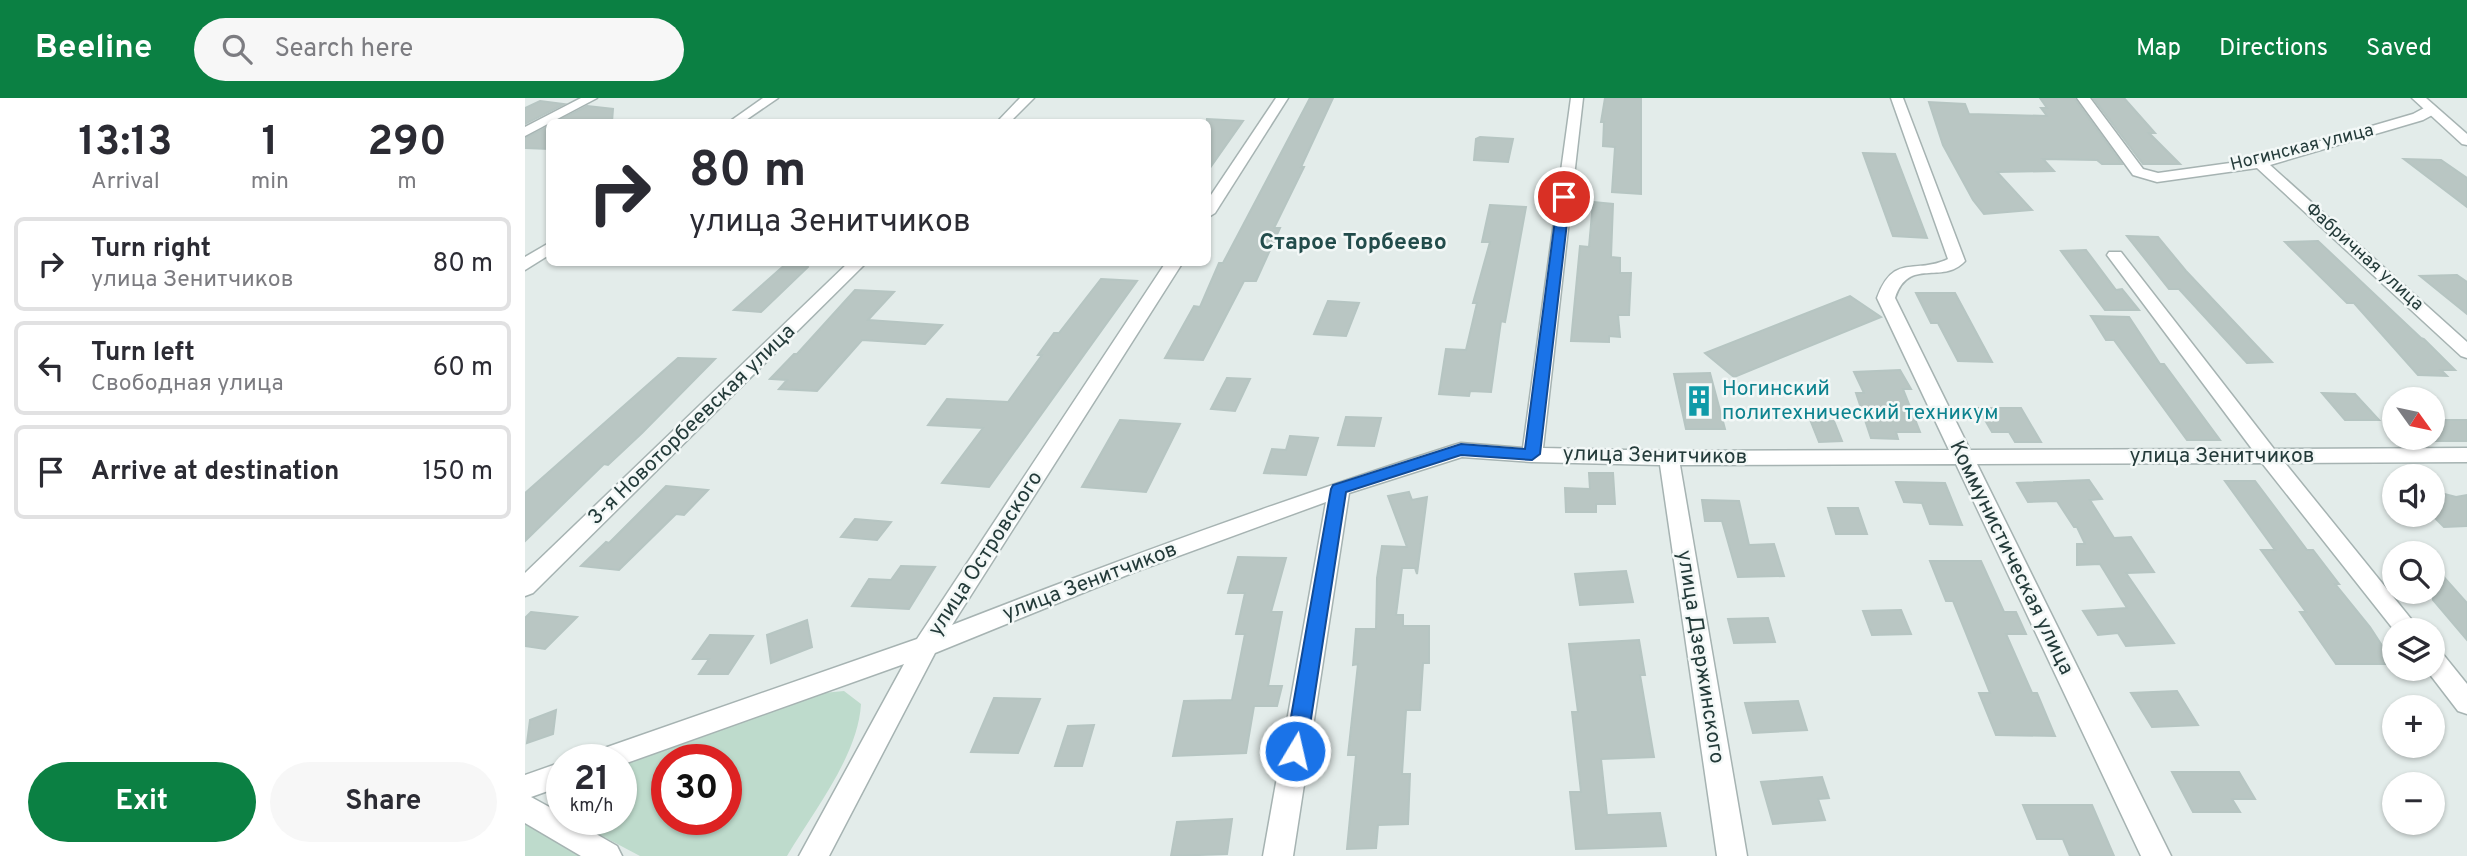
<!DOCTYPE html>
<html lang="en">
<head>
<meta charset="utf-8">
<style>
  body { margin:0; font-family:Overpass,sans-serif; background:#f7f7f7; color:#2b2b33; height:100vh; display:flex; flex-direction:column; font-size:26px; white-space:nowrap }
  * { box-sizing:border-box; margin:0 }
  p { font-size:23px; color:#7c7c81 }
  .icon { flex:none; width:38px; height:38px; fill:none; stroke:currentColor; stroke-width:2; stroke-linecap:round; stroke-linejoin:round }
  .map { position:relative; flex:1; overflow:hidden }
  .side { display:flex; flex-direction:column; background:#fff; width:525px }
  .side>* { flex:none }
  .banner { position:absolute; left:21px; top:21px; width:665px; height:147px; border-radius:10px; box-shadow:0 2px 5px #0004; background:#fff; color:#2b2b33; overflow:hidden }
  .needle { width:46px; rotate:123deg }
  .tools { position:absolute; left:1857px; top:289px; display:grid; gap:14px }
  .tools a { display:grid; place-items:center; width:63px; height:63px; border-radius:50%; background:#fff; box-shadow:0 2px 5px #0004; font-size:35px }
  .speed { position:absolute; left:21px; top:646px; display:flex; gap:14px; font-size:35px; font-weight:700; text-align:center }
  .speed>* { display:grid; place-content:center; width:91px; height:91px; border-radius:50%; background:#fff; box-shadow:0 2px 5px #0004; line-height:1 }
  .speed small { font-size:18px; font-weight:400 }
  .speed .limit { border:10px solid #d22; background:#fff; color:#111 }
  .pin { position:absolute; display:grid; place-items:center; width:60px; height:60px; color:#fff; margin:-30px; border:4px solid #fff; border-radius:50%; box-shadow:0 2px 7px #0007 }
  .me { position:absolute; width:77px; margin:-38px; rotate:9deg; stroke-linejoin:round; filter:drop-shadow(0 0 5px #0008) }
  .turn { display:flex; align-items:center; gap:24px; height:147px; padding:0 28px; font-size:32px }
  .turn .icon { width:91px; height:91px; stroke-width:2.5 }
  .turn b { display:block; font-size:49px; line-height:60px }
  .eta { display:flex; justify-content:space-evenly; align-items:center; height:119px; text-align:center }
  .eta b { font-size:42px; font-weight:700; line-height:49px }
  .button { display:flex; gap:14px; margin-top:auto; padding:14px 28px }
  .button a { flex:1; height:80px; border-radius:42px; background:#0b8043; color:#fff; font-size:28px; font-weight:700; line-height:80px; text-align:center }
  .button a+a { background:#f7f7f7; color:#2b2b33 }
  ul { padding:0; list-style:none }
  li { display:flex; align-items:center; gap:21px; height:94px; margin:0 14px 10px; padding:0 14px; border:4px solid #e1e1e2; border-radius:10px }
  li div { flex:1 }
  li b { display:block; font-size:26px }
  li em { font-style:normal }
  header { display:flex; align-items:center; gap:42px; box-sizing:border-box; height:98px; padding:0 35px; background:#0b8043; color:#fff }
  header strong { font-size:33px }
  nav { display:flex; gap:38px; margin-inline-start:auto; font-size:24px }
  .search { width:490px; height:63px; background:#f7f7f7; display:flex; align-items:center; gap:18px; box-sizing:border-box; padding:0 24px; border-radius:38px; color:#7c7c81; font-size:26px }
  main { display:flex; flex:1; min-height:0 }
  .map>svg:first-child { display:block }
  .green { fill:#bedbcc; fill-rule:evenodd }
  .building { fill:#b9c6c3; stroke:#b6c5c2; stroke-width:2 }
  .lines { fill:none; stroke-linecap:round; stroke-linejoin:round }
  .minor-casing { stroke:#a6b3b2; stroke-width:3 }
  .tertiary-casing { stroke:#a6b3b2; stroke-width:3 }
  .minor { fill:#fff; fill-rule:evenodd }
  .tertiary { fill:#fff; fill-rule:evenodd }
  .route { fill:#1a73e8; stroke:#114b97; stroke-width:2 }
  .labels { text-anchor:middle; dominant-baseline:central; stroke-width:5; stroke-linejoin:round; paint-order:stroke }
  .far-street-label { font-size:18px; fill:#243b3a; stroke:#f3f8f7 }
  .culture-label { font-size:21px; fill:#0d838f; stroke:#f3f8f7; text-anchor:start }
  .street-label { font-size:21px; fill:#243b3a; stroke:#f3f8f7 }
  .far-district-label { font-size:23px; font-weight:bold; fill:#224c4b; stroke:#f3f8f7 }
</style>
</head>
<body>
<header>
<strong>Beeline</strong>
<div class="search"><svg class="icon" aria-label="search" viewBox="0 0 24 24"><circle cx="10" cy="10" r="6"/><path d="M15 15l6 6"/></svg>Search here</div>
<nav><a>Map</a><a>Directions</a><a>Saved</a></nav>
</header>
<main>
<section class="side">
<div class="eta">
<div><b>13:13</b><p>Arrival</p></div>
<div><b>1</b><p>min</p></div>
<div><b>290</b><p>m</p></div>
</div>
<ul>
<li><svg class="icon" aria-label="right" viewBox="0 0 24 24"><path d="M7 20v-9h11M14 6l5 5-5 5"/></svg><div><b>Turn right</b><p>улица Зенитчиков</p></div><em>80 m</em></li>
<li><svg class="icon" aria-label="left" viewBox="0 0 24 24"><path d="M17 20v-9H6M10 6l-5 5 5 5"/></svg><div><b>Turn left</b><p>Свободная улица</p></div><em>60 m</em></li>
<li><svg class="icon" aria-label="arrive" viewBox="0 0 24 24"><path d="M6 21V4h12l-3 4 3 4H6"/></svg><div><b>Arrive at destination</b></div><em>150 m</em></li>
</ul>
<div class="button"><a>Exit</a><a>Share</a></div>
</section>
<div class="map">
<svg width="1942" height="758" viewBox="0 0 1942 758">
  <rect width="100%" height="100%" fill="#e3ecea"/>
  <g class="green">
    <path d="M319 593 336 606C333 658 288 714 262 758H115L45 721H96V662L298 595ZM142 662H201V721H142Z"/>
    <polygon points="0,724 55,758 0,758"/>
  </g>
  <g class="building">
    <polygon points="785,0 808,0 776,69 779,69 749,130 755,130 731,183 719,183 678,262 640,260 669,208 675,209 694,165 698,165"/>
    <polygon points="1080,0 1116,0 1116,96 1087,94 1090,49 1078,48 1079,24 1076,24"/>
    <polygon points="1515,0 1549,0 1597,66 1577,66 1572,62 1518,61 1529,73 1472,74 1507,112 1459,116 1448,102 1418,47 1404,4 1440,6 1444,16 1522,18 1516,10 1522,10"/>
    <polygon points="1568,0 1599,0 1630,35 1624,35 1655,66 1618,66"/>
    <polygon points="15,3 39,6 0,26 0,10"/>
    <polygon points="62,8 88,11 87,24 31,24"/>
    <polygon points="682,21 718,23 682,74"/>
    <polygon points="24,28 24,51 0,50 0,40"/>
    <polygon points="955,39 988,41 983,64 949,62 951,41"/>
    <polygon points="1338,55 1370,56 1402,140 1368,138"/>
    <polygon points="1879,61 1916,62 1942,80 1942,109"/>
    <polygon points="1068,104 1088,106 1086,159 1095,160 1095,175 1106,175 1104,217 1093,217 1095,239 1084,238 1084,244 1046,243 1055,148 1064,149"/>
    <polygon points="965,107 1001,109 980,224 976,223 966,294 945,293 944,298 914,296 921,251 941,252 952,205 948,205 965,144 957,144"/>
    <polygon points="1602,138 1633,139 1661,173 1747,264 1722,265 1654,191 1644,191"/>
    <polygon points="1793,143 1896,240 1899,241 1930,272 1916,272 1922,278 1893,277 1829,205 1822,205 1760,144"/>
    <polygon points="1561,152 1591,192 1597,191 1614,212 1580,212 1536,153"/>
    <polygon points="263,164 279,164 283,169 236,214 209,212"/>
    <polygon points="1932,177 1942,184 1942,216 1895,178"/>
    <polygon points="576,181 612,183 464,389 417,385 458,330 403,327 422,301 483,304 517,257 513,257 529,235 534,235"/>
    <polygon points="330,192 369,194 343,222 417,227 400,246 337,242 292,293 254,291 262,282 245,281 269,256 272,256"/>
    <polygon points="1391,195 1430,195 1467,264 1433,263 1413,225 1406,225"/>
    <polygon points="1325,198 1356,219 1209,279 1180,255"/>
    <polygon points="803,203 834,205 821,238 789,236"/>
    <polygon points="1566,218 1604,219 1635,266 1639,266 1695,342 1662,342 1589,242 1581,242"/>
    <polygon points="153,260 190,261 117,335 83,367 79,366 0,443 0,395"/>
    <polygon points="1375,272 1386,291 1378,291 1395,334 1371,334 1373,341 1346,340 1331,295 1339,295 1329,274"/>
    <polygon points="1185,275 1200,331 1161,331 1149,276"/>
    <polygon points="702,280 725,281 710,313 686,311"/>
    <polygon points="1797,295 1830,296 1854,322 1820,322"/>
    <polygon points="1453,310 1496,310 1516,344 1490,344 1484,334 1467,334"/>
    <polygon points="821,319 856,320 849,348 813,347"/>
    <polygon points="595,322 655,326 621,394 557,389"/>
    <rect x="1908" y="322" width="34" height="21"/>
    <polygon points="1309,323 1317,343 1294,344 1286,324"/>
    <polygon points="765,338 793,340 781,377 739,375 747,351 761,352"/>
    <polygon points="1064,375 1088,375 1090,406 1071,406 1071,414 1041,414 1040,390 1065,391"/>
    <polygon points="1564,382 1577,401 1565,402 1589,440 1606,439 1629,474 1601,475 1649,545 1601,548 1593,535 1573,537 1558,513 1602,510 1575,466 1552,467 1552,446 1560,446 1552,429 1549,429 1532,403 1503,404 1492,385"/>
    <polygon points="1700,383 1730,383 1782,452 1788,452 1814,486 1810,486 1845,529 1869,566 1811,566 1775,514 1781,514 1736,452 1750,452"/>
    <polygon points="1371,384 1420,385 1437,427 1405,426 1397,405 1379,404"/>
    <polygon points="141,388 183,392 159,417 151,416 94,472 56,468 81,444 84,445"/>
    <polygon points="1908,393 1931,399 1942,397 1942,428 1919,429 1908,418"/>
    <polygon points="884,394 887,402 902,399 892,476 890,470 877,470 871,517 878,517 878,528 904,528 904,565 898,565 895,612 881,612 877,676 885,676 883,726 853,727 851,750 822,751 831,657 823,657 833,566 828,567 831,531 851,531 852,480 857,448 882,449 863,398"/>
    <polygon points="1177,402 1214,403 1224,447 1249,446 1259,478 1213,479 1197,423 1180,423"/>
    <polygon points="1303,410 1333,410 1342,436 1311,436"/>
    <polygon points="330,421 366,424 352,442 316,439"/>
    <polygon points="713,459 761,460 746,514 757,514 743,588 757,588 752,608 729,608 721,655 648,658 659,603 707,602 720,536 711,536 720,495 703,495"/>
    <polygon points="1405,463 1456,463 1479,514 1491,514 1501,536 1481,536 1507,595 1512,595 1530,638 1471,637 1454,595 1465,595 1428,503 1421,503"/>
    <polygon points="1908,467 1942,505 1942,542 1908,502"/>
    <polygon points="376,468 410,469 384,511 327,508 344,481 366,482"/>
    <polygon points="1101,473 1108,504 1055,507 1050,476"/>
    <polygon points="1376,512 1386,536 1347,537 1338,513"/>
    <polygon points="6,514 52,519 20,551 0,548 0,520"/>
    <polygon points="1243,520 1250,544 1209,545 1203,521"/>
    <polygon points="282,522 287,549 246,565 242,537"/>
    <polygon points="185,537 228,538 203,576 174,576 184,561 168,561"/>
    <polygon points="1114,542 1120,577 1115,577 1129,659 1076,661 1082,717 1135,715 1141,748 1051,751 1045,694 1056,694 1047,614 1053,614 1044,546"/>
    <polygon points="1652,593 1673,627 1627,629 1606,595"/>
    <polygon points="469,600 515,601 493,655 446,654"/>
    <polygon points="1273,603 1282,632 1228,635 1220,605"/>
    <polygon points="31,612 28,636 2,645 5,622"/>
    <polygon points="569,627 557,668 530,668 543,628"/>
    <polygon points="1647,674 1714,674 1730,701 1707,701 1715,714 1668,714"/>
    <polygon points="1297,679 1304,700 1293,701 1300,722 1248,726 1236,684"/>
    <polygon points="1498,707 1567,707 1589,758 1545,758 1538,741 1512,741"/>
    <polygon points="707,721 702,756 646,758 652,724"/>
  </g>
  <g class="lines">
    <defs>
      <g id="minor">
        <polygon points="56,0 72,0 0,38 0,29"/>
        <polygon points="238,0 253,0 218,24 204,24"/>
        <polygon points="495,0 509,0 485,24 472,24"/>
        <polygon points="751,0 763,0 690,115 682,120 682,103"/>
        <path d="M1046 0H1058L1018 350 1144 353 1424 352 1352 200C1369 154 1390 177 1423 161L1366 0H1378L1440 163C1417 188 1384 158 1370 200L1445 352 1727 351 1582 157 1584 154H1596L1749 351 1942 350V364L1760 365 1895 532H1869L1737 365 1452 366 1646 758H1616L1431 366 1155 367 1222 758H1192L1135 367 1007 364 937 359 824 395 768 758H738L801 404 607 475 410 555 304 758H274L379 566 96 667V662H65L68 654 392 541 641 164H658L427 527C593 462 759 401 929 347L936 345 998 350Z"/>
        <polygon points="1552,0 1565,0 1618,71 1633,75 1734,61 1888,16 1901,9 1911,9 1911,15 1898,22 1745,67 1942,244 1942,260 1936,258 1732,70 1632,84 1608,77"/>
        <polygon points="24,145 24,157 0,172 0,159"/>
        <polygon points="324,164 342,164 8,495 0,498 0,475"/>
        <polygon points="1908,552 1917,555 1942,586 1942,616 1933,613 1900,570 1908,570"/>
        <polygon points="37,664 37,688 6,699 37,716 37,721 45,721 92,748 97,758 56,758 0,725 0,677"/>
      </g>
      <polygon id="tertiary" points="1887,0 1901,0 1942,36 1942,47 1937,46"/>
    </defs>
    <use href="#minor" class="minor-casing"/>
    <use href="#tertiary" class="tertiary-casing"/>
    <use href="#minor" class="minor"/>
    <use href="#tertiary" class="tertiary"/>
  </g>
  <polygon class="route" points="1039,95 1045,99 1015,356 1007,362 936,357 821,394 781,653 778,659 770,662 763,659 760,653 806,391 808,387 936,346 1000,351 1033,99"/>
  <defs>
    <symbol id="building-bare" viewBox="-9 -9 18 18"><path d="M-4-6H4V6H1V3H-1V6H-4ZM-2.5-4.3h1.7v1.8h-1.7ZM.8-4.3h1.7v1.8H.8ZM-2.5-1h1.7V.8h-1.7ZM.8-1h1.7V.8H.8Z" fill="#0f9aa8" stroke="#f3f8f7" stroke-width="2.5" paint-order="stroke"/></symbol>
  </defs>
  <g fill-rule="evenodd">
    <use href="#building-bare" x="1152" y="281" width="44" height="44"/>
  </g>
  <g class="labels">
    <g class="far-street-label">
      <text transform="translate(1777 50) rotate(-14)">Ногинская улица</text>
      <text transform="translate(1839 159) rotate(42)">Фабричная улица</text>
    </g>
    <g class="culture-label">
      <text x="1197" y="291">Ногинский<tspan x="1197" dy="24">политехнический техникум</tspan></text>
    </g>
    <g class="street-label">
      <text transform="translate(167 327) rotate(-44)">3-я Новоторбеевская улица</text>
      <text transform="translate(1130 358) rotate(1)">улица Зенитчиков</text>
      <text x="1697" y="358">улица Зенитчиков</text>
      <text transform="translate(461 456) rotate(-57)">улица Островского</text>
      <text transform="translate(1486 460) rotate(64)">Коммунистическая улица</text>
      <text transform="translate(565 484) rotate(-21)">улица Зенитчиков</text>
      <text transform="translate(1175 559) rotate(81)">улица Дзержинского</text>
    </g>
    <g class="far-district-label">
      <text x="828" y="145">Старое Торбеево</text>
    </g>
  </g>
</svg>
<div class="tools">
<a><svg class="needle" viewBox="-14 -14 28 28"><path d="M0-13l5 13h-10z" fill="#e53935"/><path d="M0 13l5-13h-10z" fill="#7c7c81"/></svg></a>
<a><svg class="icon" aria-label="sound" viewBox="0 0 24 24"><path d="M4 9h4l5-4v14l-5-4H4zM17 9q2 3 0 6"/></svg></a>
<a><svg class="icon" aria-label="search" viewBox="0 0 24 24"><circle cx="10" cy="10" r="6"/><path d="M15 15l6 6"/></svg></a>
<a><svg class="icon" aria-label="layers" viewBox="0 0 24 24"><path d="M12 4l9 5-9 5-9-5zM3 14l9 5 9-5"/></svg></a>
<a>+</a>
<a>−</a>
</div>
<div class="speed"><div>21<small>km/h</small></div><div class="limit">30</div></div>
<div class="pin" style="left:1039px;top:99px;background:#d93025"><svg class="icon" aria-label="arrive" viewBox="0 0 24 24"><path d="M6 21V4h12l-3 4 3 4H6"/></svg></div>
<svg class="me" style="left:770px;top:653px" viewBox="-20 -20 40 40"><circle r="17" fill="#1a73e8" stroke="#fff" stroke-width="3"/><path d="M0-11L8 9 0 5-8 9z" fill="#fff"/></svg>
<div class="banner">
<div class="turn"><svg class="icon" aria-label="right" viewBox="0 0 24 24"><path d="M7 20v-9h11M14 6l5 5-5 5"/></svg><div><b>80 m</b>улица Зенитчиков</div></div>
</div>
</div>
</main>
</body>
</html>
